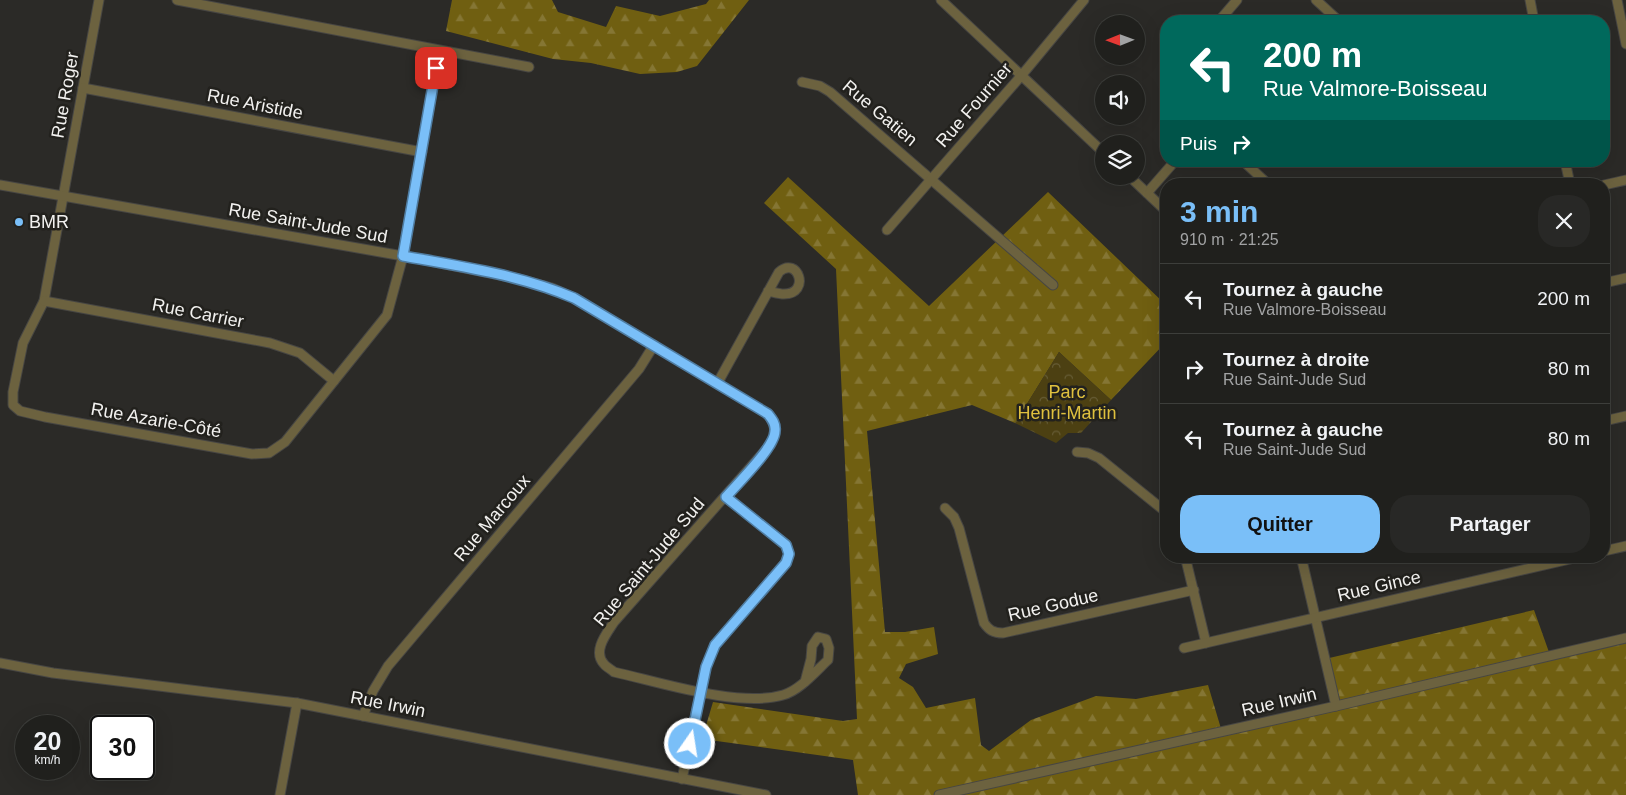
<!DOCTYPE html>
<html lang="fr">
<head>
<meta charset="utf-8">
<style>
  body { margin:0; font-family:Helvetica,sans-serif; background:#282826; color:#f1f3f6; height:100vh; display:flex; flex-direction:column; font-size:19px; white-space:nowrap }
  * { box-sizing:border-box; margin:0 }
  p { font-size:16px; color:#a2a3a4 }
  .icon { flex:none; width:28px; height:28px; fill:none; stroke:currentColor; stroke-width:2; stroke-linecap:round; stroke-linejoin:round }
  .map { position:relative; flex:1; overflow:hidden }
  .details { position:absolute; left:1160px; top:178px; width:450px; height:385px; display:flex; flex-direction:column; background:#20201d; border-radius:20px; box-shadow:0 5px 20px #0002,0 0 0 1px #3d3e3b }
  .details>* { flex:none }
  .banner { position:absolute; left:1160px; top:15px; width:450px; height:152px; border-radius:20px; box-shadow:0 5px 20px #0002,0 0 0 1px #3d3e3b; background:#00695c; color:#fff; overflow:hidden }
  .needle { width:32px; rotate:269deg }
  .buttons { position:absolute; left:1095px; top:15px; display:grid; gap:10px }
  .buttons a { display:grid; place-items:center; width:50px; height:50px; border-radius:50%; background:#20201d; box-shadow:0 5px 20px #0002,0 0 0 1px #3d3e3b; font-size:25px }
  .speed { position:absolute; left:15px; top:715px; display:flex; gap:10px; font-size:25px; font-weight:700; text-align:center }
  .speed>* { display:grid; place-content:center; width:65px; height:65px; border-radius:50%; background:#20201d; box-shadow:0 5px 20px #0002,0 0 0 1px #3d3e3b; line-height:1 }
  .speed small { font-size:12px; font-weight:400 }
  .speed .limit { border:2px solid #111; border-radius:8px; background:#fff; color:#111 }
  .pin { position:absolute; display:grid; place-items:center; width:42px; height:42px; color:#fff; margin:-21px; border-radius:10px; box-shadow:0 2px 8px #0006 }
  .me { position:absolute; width:55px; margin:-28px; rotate:13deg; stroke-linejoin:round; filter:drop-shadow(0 0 4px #0008) }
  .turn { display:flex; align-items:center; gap:18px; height:105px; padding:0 20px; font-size:22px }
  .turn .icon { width:65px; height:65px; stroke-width:2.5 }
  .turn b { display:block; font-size:35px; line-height:42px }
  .then { display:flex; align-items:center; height:48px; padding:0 20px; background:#0003; gap:10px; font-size:19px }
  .round { display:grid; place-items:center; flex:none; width:52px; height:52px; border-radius:20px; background:#282826 }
  .head { display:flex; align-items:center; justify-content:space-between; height:85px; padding:0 20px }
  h1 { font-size:30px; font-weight:700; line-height:38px; color:#7abff8 }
  .action { display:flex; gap:10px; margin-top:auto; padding:10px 20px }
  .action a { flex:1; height:58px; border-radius:20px; background:#7abff8; color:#111; font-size:20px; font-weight:700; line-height:58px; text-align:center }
  .action a+a { background:#282826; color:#f1f3f6 }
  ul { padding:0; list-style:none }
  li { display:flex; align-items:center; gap:15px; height:70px; padding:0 20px; border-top:1px solid #3d3e3b }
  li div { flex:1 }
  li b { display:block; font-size:19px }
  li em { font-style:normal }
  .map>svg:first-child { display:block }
  .forest { fill:url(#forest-firs) }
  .park { fill:url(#park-crowns) }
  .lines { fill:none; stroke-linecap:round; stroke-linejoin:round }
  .minor-casing { stroke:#474643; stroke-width:11 }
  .minor { stroke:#6c623f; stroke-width:9 }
  .route-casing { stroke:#4f7ca1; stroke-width:12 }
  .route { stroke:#7abff8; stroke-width:9 }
  .poi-dot { fill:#7abff8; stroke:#22211d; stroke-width:2 }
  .labels { text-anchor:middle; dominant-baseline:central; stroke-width:5; stroke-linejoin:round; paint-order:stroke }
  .street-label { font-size:18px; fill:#f2f1ef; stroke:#22211d }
  .poi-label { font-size:18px; fill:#f2f1ef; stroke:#22211d; text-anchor:start }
  .park-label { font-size:18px; fill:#dfc03e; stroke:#22211d }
</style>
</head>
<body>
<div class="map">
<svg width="1626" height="795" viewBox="0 0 1626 795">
  <defs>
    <pattern id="forest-firs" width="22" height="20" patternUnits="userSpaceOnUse" patternTransform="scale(1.25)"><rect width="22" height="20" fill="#705f11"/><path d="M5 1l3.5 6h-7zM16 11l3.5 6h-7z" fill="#857634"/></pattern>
    <pattern id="park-crowns" width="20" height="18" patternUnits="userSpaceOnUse" patternTransform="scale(1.25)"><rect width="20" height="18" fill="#4c4012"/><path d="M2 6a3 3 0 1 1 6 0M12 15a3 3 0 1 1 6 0" fill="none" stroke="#665c35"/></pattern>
  </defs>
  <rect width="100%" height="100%" fill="#2b2a27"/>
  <g class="forest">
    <polygon points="452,0 552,0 558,12 606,27 616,6 660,16 706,4 709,0 749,0 697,66 677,72 640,74 591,63 553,59 446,31"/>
    <polygon points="788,177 929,306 1048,192 1166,305 1166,342 1111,400 1059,352 1015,423 972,405 867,431 885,632 905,632 934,627 938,654 906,664 899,678 913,687 926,708 975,698 981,745 989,751 1031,720 1096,696 1136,699 1208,685 1222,732 1336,706 1325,659 1534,610 1550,655 1626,638 1626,795 858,795 853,760 702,739 713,702 843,721 857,719 836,269 764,203"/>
  </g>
  <polygon class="park" points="1059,352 1111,400 1081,433 1068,433 1056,443 1015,423"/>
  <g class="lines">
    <defs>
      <g id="minor">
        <polyline points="99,0 44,301 23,343 13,392 13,405 20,411 45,417 252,454 269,453 285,442 387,315 403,256 439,51"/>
        <polyline points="177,0 529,67"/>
        <polyline points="941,0 1104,153"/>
        <polyline points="1316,0 1339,21"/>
        <polyline points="1530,0 1534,21"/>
        <polyline points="1617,0 1626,44"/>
        <polyline points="1219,21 1237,0"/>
        <polyline points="802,82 820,86 830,92 1053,285"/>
        <polyline points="83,88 422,152"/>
        <polyline points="1243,161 1268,184"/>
        <polyline points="1565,161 1570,184"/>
        <polyline points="1129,176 1166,211"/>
        <path d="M0 185 420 259 519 279 552 288 574 298 768 414C776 425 776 431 771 444L614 622C607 633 592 651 604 664 606 667 611 669 614 672 659 682 739 708 783 695 799 691 816 671 828 660L829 648 826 639 818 637 812 646 811 659 805 682"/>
        <polyline points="1604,185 1626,180"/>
        <polyline points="1147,193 1175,161"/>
        <polyline points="887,230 1021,76 1084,0"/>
        <polyline points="1604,283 1626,278"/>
        <polyline points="44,301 270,343 300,353 334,381"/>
        <path d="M717 384 779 272C798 255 811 294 784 294 779 294 773 292 768 291"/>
        <polyline points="1604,421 1626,416"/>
        <polyline points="1077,452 1088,453 1099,458 1166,512"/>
        <path d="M945 508 954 517 959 528 984 623C989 630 993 633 1003 633L1194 590"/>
        <polyline points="1604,551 1626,546"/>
        <polyline points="1185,556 1206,643"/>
        <polyline points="1301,556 1336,706"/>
        <polyline points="1184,648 1583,556"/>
        <polyline points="0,663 53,673 297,703 766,795"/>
        <polyline points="363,716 373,691 388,666 639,369 654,345"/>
        <polyline points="682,779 706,667 715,645 785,563 789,554 786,545 726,497"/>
        <polyline points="280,795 297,703"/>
        <polyline points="939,795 1336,706 1626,638"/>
      </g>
    </defs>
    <use href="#minor" class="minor-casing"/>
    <use href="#minor" class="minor"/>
  </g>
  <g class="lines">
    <defs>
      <path id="route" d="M436 68 403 256C460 266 520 275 574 298L768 414C772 419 776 424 775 431 775 447 738 483 726 497L786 545 789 554 786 563 715 645 706 667 690 744"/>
    </defs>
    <use href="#route" class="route-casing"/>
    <use href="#route" class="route"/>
  </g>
  <circle class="poi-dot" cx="19" cy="222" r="5"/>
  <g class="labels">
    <g class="street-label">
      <text transform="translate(65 95) rotate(-80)">Rue Roger</text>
      <text transform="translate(255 104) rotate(11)">Rue Aristide</text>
      <text transform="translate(974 105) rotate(-49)">Rue Fournier</text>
      <text transform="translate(880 113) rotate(40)">Rue Gatien</text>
      <text transform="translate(308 223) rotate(10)">Rue Saint-Jude Sud</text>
      <text transform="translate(198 313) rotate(11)">Rue Carrier</text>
      <text transform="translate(156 420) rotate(10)">Rue Azarie-Côté</text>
      <text transform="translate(492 518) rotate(-50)">Rue Marcoux</text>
      <text transform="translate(649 562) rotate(-50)">Rue Saint-Jude Sud</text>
      <text transform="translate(1379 586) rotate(-13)">Rue Gince</text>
      <text transform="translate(1053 605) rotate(-13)">Rue Godue</text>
      <text transform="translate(1279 702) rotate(-13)">Rue Irwin</text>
      <text transform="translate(388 704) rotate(11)">Rue Irwin</text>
    </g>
    <g class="poi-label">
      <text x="29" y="222">BMR</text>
    </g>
    <g class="park-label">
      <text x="1067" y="392">Parc<tspan x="1067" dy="21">Henri-Martin</tspan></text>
    </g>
  </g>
</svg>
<div class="buttons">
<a><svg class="needle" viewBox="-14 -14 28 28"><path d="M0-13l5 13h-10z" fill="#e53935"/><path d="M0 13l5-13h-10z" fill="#a2a3a4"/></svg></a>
<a><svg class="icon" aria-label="sound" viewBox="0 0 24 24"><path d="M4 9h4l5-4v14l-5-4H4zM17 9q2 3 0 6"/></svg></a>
<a><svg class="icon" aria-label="layers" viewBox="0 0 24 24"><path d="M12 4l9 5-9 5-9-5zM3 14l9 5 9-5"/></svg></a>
</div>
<div class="speed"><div>20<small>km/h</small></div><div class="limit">30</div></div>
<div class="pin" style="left:436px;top:68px;background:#d93025"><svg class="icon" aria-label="arrive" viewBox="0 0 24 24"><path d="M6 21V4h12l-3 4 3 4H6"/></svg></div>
<svg class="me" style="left:690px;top:744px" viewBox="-20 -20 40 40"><circle r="17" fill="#7abff8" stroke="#fff" stroke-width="3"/><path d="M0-11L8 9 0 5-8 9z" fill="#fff"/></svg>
<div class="banner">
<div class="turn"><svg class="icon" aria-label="left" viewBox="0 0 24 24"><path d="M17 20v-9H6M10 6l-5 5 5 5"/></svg><div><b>200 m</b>Rue Valmore-Boisseau</div></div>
<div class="then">Puis<svg class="icon" aria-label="right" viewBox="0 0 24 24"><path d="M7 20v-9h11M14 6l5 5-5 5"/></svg></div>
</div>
<section class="details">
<div class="head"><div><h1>3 min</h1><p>910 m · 21:25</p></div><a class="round"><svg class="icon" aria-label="close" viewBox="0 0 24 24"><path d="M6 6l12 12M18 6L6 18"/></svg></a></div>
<ul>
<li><svg class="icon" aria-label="left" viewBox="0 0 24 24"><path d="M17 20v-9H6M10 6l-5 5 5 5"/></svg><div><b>Tournez à gauche</b><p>Rue Valmore-Boisseau</p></div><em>200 m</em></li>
<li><svg class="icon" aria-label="right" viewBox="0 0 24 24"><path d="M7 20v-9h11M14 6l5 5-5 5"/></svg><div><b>Tournez à droite</b><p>Rue Saint-Jude Sud</p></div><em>80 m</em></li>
<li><svg class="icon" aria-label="left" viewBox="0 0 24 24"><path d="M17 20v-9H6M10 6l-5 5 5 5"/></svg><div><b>Tournez à gauche</b><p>Rue Saint-Jude Sud</p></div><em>80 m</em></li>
</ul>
<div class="action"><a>Quitter</a><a>Partager</a></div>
</section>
</div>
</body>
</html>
